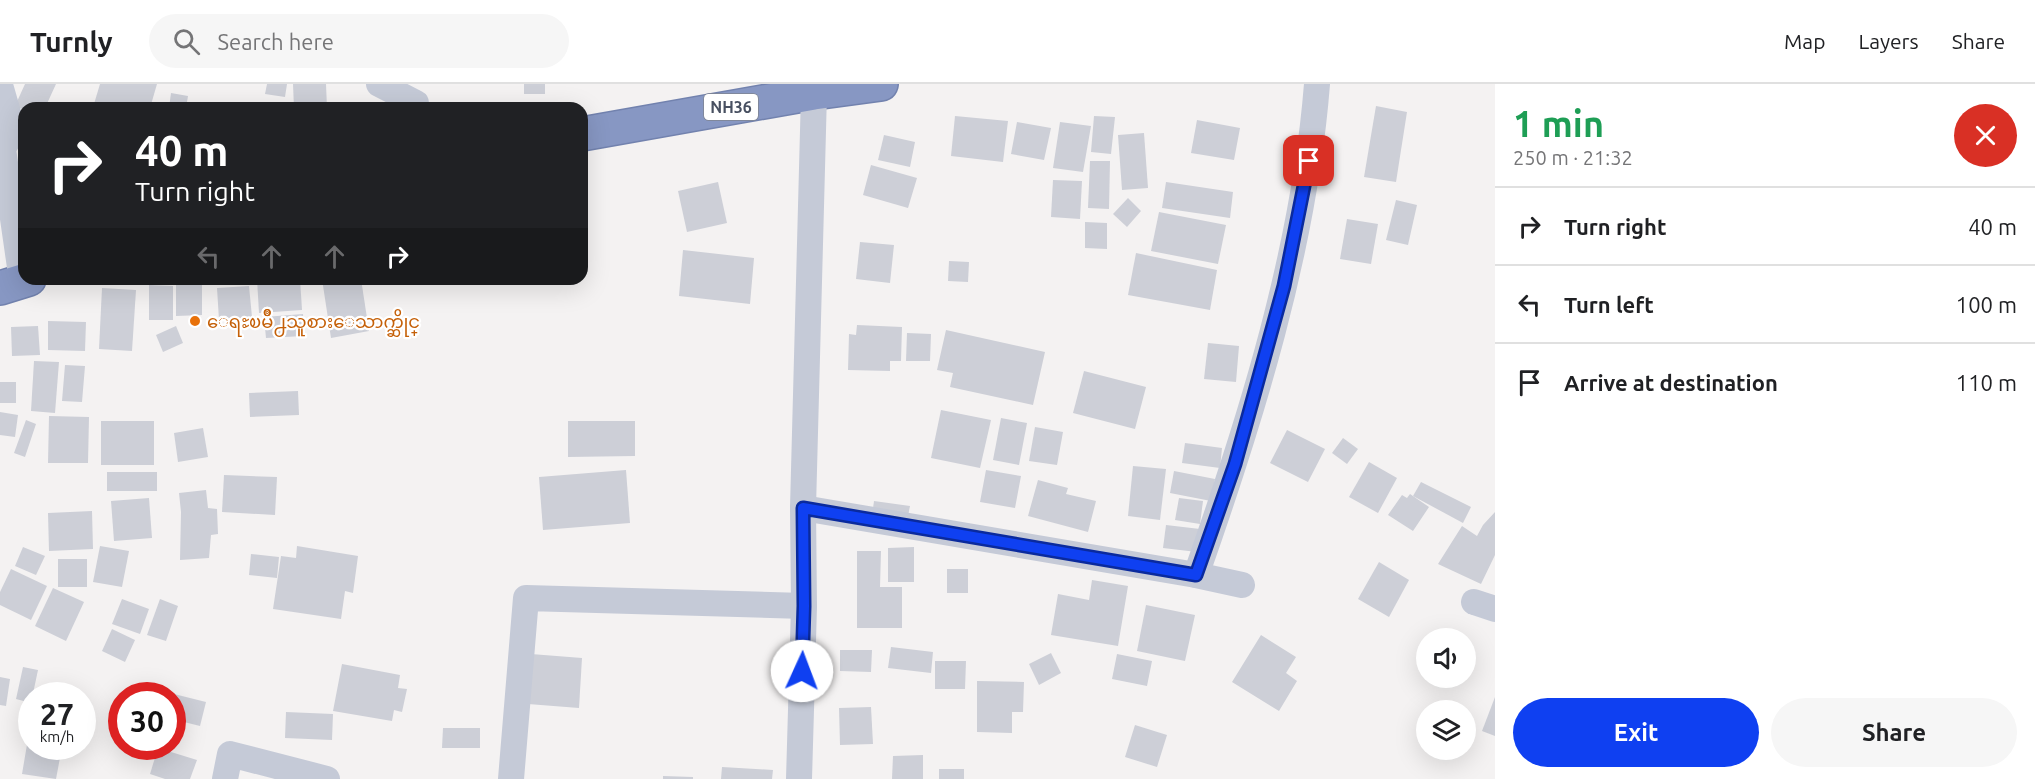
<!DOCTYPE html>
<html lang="en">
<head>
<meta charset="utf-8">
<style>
  body { margin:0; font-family:Ubuntu,"Noto Sans Myanmar",sans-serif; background:#f6f6f6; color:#202124; height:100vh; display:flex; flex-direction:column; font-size:22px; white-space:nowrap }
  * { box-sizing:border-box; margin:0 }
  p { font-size:20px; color:#757577 }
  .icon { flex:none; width:33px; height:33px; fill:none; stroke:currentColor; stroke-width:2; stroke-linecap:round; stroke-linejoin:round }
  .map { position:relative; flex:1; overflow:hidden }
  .sheet { display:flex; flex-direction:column; background:#fff; width:540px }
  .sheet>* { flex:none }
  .guide { position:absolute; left:18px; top:18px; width:570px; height:183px; border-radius:18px; box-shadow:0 6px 24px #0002; background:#202124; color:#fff; overflow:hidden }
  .buttons { position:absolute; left:1416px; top:544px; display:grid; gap:12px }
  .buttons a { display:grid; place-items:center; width:60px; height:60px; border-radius:50%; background:#fff; box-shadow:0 6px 24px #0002; font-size:30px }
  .speed { position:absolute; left:18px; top:598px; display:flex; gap:12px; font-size:30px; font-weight:700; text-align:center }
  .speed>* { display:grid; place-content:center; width:78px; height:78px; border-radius:50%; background:#fff; box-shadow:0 6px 24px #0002; line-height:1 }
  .speed small { font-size:15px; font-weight:400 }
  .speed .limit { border:9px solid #d22; background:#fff; color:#111 }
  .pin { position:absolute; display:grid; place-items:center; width:51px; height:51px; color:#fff; margin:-26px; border-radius:12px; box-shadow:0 3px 9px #0006 }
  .me { position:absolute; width:66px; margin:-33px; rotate:2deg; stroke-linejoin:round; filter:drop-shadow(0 0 4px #0008) }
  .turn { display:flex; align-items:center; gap:21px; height:126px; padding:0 18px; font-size:27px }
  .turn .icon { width:78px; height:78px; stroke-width:2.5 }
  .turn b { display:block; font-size:42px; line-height:51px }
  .lanes { display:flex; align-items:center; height:57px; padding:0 18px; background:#0003; justify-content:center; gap:30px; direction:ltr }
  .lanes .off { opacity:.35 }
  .round { display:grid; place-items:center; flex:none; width:63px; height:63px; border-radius:32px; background:#f6f6f6 }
  .headline { display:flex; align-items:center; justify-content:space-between; height:102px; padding:0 18px }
  h1 { font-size:36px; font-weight:700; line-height:45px; color:#1e9e55 }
  .action { display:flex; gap:12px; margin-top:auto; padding:12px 18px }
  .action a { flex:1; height:69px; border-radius:36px; background:#0f40f1; color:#fff; font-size:24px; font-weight:700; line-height:69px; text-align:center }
  .action a+a { background:#f6f6f6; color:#202124 }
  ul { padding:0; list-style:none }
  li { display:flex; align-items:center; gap:18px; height:78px; padding:0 18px; border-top:2px solid #e0e0e0 }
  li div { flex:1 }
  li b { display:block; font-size:22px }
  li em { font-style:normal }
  header { display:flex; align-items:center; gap:36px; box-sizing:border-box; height:84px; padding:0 30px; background:#fff; border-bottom:2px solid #e0e0e0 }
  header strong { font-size:28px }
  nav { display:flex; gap:33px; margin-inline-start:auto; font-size:21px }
  .search { width:420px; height:54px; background:#f6f6f6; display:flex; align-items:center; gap:15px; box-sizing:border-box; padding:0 21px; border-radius:33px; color:#757577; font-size:22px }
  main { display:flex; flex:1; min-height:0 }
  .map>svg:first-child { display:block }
  .building { fill:#cdcfd7 }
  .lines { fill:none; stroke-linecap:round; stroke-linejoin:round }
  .highway-casing { stroke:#7282ae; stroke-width:36 }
  .minor { stroke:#c5cad7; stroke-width:26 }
  .highway { stroke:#8797c3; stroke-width:33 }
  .route-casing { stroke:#0a2a9d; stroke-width:15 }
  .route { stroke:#0f40f1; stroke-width:10 }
  .food-dot { fill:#e8710a; stroke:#fff; stroke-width:2 }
  .labels { text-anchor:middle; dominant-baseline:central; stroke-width:4.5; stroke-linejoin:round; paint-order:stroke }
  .shield { fill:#fff; stroke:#7f8490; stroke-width:1.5 }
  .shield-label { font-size:16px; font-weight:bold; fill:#485061 }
  .food-label { font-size:18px; fill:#c56008; stroke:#fff; text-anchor:start }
</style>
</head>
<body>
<header>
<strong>Turnly</strong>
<div class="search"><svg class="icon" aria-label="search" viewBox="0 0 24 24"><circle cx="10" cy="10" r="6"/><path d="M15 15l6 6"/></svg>Search here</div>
<nav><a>Map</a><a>Layers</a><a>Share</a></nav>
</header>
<main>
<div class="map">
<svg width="1495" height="695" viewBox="0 0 1495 695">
  <rect width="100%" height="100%" fill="#f4f2f2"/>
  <g class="building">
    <polygon points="25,0 56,0 45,24 24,24 24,26 15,22"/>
    <polygon points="100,0 157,0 150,24 107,24 94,20"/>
    <polygon points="267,0 287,0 285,13 265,10"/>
    <polygon points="293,0 326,0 327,24 294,24"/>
    <rect x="524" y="0" width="21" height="10"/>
    <polygon points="171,9 188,12 186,24 169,24"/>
    <rect x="204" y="19" width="37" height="5"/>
    <polygon points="1376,22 1407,28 1396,98 1364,93"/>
    <polygon points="955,32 1008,37 1003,78 951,72"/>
    <polygon points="1094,32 1115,33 1111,70 1091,68"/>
    <polygon points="1197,36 1240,44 1234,76 1191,69"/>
    <polygon points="1017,38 1051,44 1044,76 1011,70"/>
    <polygon points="1060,38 1091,42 1083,88 1053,84"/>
    <polygon points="1144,49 1148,104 1122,106 1118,51"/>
    <polygon points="884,51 915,58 910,83 878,76"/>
    <polygon points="1090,77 1110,77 1109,125 1088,124"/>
    <polygon points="871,81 917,94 908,124 863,111"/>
    <polygon points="1053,96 1082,97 1080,135 1051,133"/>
    <polygon points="718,98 727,139 687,148 678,107"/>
    <polygon points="1166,98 1233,108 1230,134 1162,124"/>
    <polygon points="1128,114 1141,127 1127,143 1113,130"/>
    <polygon points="1396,116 1417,121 1408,161 1386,156"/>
    <polygon points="1159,128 1226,141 1218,180 1151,167"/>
    <polygon points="1347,135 1378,140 1371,180 1340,175"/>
    <polygon points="1085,138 1107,139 1107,165 1085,164"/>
    <polygon points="860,158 894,161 890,199 856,195"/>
    <polygon points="683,166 754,174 750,220 679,212"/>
    <polygon points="1136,169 1217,186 1210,226 1128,211"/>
    <polygon points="949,177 969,178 968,198 948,197"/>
    <polygon points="176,195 202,195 202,231 176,232"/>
    <polygon points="257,195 300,195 302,226 259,229"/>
    <polygon points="322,195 361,195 369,247 331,254"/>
    <polygon points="149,201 173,202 173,236 149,236"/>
    <polygon points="249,202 252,233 219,236 217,204"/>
    <polygon points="102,204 136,206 132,267 99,265"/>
    <polygon points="303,230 304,252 266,254 264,233"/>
    <polygon points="48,237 86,238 85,267 48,266"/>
    <polygon points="857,241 902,243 901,277 890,277 890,287 848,286 849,250 856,251"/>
    <polygon points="38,242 40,271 12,272 11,243"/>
    <polygon points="176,242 183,259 163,268 156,251"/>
    <polygon points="946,246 1045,268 1033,321 950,303 953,289 937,286"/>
    <polygon points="907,249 931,250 930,277 906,277"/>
    <polygon points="1208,259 1239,262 1236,298 1204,295"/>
    <polygon points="34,277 59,278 55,329 31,327"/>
    <polygon points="65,281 85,282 82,318 62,317"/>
    <polygon points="1084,287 1146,303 1135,345 1073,329"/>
    <rect x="0" y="298" width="16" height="21"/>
    <polygon points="298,307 299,331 250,333 249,309"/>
    <polygon points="941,326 991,336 980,384 931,374"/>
    <polygon points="0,328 18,331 15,353 0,351"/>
    <polygon points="49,332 89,333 88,379 48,379"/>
    <polygon points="1001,334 1027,339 1019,381 993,376"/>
    <polygon points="26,336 36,340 25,373 14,369"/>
    <rect x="101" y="337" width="53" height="44"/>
    <polygon points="568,337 635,337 635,372 568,373"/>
    <polygon points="1035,343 1063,348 1057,381 1029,377"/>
    <polygon points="203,344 208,373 178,378 174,349"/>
    <polygon points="1287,346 1325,365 1308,398 1270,379"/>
    <polygon points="1343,354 1358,365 1347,380 1332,369"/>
    <polygon points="1185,359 1222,364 1220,384 1182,379"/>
    <polygon points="1369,378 1397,394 1378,429 1349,413"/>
    <polygon points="1133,382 1166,385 1160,436 1128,432"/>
    <polygon points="626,386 630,439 543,446 539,393"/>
    <polygon points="986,386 1021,392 1015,424 980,418"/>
    <polygon points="1174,387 1215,395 1211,417 1170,409"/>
    <rect x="107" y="388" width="50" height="19"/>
    <polygon points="224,391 277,393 275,431 222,428"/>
    <polygon points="1038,396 1068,404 1066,410 1096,417 1088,448 1028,432"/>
    <polygon points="1421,398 1471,423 1463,439 1413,412"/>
    <polygon points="206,406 208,424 217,425 218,450 211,451 209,474 180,476 181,428 179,409"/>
    <polygon points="1410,410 1429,423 1413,447 1388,431 1402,411 1407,414"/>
    <polygon points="149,414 152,454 114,457 111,417"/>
    <polygon points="1179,414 1203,417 1200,440 1175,436"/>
    <polygon points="874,417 910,422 907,437 872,432"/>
    <polygon points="92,427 93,465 49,467 48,429"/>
    <polygon points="1495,428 1495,471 1481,500 1438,480 1462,442 1477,452 1483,441"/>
    <polygon points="1166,441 1200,445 1197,468 1163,464"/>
    <polygon points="100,462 129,467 122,503 93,498"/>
    <polygon points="297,462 358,472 353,509 345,507 341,535 273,525 281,472 296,474"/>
    <polygon points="23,463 45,472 36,491 15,482"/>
    <polygon points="914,463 914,498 888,498 888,464"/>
    <polygon points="857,467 881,467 880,503 902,503 902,544 857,544"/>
    <polygon points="251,470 279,473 277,494 249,491"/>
    <rect x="58" y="475" width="29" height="28"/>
    <polygon points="1379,478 1409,496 1389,533 1358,515"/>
    <polygon points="11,485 47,502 31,536 0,521 0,508"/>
    <rect x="947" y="485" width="21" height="24"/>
    <polygon points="1092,496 1128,502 1118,562 1051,551 1058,510 1089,516"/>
    <polygon points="53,504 84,518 66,557 35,542"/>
    <polygon points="122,515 149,525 140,550 112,540"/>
    <polygon points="160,515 178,522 166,557 147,551"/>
    <polygon points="1146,521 1195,531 1185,577 1137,567"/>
    <polygon points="112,545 135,556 125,578 102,567"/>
    <polygon points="1261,551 1296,573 1286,589 1297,597 1279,627 1232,598"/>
    <polygon points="891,563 933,568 931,589 888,584"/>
    <polygon points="840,566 872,566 871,588 840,587"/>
    <polygon points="1051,569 1061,589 1039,601 1029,580"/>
    <polygon points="531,570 582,574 579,624 528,620"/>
    <polygon points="1117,570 1152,577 1147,602 1112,595"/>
    <polygon points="935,577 966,577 965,605 935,605"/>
    <polygon points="342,580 400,591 398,604 407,605 402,628 394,626 392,637 333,627"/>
    <polygon points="23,583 38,586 31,619 16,615"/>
    <polygon points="0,593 10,595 6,622 0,621"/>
    <polygon points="977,597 1024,598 1023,628 1012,628 1012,649 977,648"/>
    <polygon points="174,610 206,618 200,642 172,635"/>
    <polygon points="1495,613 1495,652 1482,647"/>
    <polygon points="871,623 873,660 840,661 839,624"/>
    <polygon points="286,628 333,630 332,656 285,654"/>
    <polygon points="1135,641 1167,651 1157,683 1125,673"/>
    <polygon points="30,643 32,663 62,663 56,695 22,690"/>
    <polygon points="443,644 480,644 480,664 442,664"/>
    <polygon points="158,664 197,676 190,695 165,695 150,690"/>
    <polygon points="923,671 923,695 892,695 893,672"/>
    <polygon points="722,683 773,686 772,695 721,695"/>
    <rect x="939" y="685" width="25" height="10"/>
    <polygon points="663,692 693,693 693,695 663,695"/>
  </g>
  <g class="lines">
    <defs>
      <g id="highway">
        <polyline points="582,50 814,9 881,0"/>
        <polyline points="0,204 29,195"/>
      </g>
    </defs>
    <use href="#highway" class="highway-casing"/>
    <g class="minor">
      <polyline points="379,0 416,19 416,24"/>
      <polyline points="0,1 13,46 3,65 22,197"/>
      <polyline points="803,424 1196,491 1242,501"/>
      <path d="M1196 491C1251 335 1304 166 1317 0"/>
      <polyline points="1474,518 1495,525"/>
      <polyline points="225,695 230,670 327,695"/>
      <polyline points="511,695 526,514 804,522"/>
      <polyline points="799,695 804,522 803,424 814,9"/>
    </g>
    <use href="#highway" class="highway"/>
  </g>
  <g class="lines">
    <defs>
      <polyline id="route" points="802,587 804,522 803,424 1196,491 1235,380 1284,202 1309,77"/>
    </defs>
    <use href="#route" class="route-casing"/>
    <use href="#route" class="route"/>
  </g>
  <circle class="food-dot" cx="195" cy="237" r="6"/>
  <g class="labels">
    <rect class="shield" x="704" y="10" width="54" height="26" rx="4.5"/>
    <g class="shield-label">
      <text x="731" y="23">NH36</text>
    </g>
    <g class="food-label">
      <text x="207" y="237">ေရႊၿမိဳ႕သူစားေသာက္ဆိုင္</text>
    </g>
  </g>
</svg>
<div class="buttons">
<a><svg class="icon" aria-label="sound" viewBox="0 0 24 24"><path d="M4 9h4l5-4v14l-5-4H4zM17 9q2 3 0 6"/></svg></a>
<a><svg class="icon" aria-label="layers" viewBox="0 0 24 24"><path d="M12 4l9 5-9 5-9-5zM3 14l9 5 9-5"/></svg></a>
</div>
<div class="speed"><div>27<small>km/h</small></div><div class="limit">30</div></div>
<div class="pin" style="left:1309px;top:77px;background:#d93025"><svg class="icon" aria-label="arrive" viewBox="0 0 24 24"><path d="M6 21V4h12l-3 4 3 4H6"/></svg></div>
<svg class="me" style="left:802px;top:587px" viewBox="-20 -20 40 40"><circle r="19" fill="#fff"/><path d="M0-13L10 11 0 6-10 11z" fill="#0f40f1"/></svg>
<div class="guide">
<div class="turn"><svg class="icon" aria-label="right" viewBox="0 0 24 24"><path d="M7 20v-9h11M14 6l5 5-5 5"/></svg><div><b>40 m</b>Turn right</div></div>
<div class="lanes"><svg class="icon off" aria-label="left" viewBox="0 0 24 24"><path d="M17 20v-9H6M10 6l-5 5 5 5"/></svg><svg class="icon off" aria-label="ahead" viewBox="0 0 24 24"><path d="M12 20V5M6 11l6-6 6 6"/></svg><svg class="icon off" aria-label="ahead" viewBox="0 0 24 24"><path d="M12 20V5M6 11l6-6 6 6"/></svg><svg class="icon" aria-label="right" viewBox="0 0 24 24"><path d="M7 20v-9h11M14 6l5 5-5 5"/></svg></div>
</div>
</div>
<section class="sheet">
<div class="headline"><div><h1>1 min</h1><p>250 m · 21:32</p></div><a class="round" style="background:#d93025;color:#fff"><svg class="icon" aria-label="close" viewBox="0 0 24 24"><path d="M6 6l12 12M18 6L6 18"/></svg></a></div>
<ul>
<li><svg class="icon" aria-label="right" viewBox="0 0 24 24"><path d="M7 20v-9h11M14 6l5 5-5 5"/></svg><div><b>Turn right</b></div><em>40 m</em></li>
<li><svg class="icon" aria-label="left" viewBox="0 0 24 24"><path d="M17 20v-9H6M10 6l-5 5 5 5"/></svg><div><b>Turn left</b></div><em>100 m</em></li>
<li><svg class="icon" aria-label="arrive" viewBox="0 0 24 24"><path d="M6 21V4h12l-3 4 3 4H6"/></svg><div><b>Arrive at destination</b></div><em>110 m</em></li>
</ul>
<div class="action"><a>Exit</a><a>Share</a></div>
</section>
</main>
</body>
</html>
